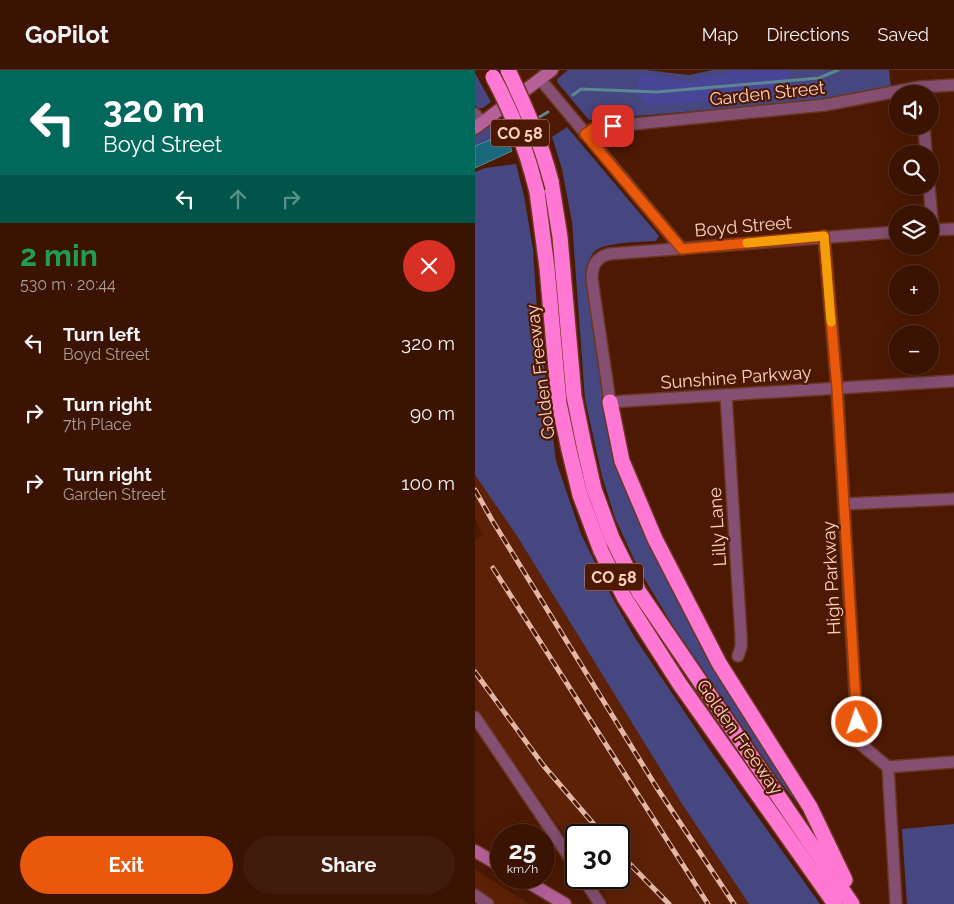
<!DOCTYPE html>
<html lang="en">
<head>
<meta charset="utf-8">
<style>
  body { margin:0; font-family:Raleway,sans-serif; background:#411c0c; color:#f1f3f6; height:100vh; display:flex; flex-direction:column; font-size:19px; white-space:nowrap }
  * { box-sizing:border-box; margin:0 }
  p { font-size:16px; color:#ab9e99 }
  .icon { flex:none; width:28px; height:28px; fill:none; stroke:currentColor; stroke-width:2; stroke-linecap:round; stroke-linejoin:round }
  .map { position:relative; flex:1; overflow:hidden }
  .details { display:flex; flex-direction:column; background:#3a1302; width:475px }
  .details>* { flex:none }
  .hud { background:#00695c; color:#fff; overflow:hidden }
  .buttons { position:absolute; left:414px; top:15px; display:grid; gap:10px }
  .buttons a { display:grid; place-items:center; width:50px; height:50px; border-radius:50%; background:#3a1302; box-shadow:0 5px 20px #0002,0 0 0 1px #543224; font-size:25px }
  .speed { position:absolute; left:15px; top:754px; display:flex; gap:10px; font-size:25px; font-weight:700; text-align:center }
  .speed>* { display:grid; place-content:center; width:65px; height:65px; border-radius:50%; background:#3a1302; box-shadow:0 5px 20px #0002,0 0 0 1px #543224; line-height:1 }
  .speed small { font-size:12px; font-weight:400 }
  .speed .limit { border:2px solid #111; border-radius:8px; background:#fff; color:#111 }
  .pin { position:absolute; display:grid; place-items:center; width:42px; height:42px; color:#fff; margin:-21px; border-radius:10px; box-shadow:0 2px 8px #0006 }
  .me { position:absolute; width:55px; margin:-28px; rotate:357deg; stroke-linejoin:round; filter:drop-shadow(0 0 4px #0008) }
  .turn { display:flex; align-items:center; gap:18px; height:105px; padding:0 20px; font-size:22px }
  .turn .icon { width:65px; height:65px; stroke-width:2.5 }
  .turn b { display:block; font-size:35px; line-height:42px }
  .lanes { display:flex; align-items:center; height:48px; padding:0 20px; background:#0003; justify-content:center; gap:25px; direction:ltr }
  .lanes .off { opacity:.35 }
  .round { display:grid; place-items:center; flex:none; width:52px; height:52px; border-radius:26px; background:#411c0c }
  .head { display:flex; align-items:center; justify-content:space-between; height:85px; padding:0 20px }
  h1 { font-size:30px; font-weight:700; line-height:38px; color:#1e9e55 }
  .button { display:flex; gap:10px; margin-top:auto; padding:10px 20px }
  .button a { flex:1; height:58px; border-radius:30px; background:#ea580c; color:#fff; font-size:20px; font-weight:700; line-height:58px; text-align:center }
  .button a+a { background:#411c0c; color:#f1f3f6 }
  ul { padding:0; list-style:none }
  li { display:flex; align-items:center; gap:15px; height:70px; padding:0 20px }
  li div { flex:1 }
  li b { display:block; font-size:19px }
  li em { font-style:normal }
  header { display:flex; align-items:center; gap:30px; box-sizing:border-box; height:70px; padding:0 25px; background:#3a1302; border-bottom:1px solid #543224 }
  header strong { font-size:24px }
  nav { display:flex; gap:28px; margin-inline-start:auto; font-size:18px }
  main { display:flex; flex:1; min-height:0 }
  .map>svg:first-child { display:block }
  .built { fill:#5c2107 }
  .green { fill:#464780 }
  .forest { fill:#494599 }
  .water { fill:#19687e; stroke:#5c8792 }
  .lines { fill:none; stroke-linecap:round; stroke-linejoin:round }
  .stream { stroke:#5c8792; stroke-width:3 }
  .street-casing { stroke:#693621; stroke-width:14 }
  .secondary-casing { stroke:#693621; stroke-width:15 }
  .highway-casing { stroke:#693621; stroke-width:18 }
  .street { stroke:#854f72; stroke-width:11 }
  .secondary { stroke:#b66099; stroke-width:12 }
  .highway { stroke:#ff78d3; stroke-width:15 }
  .rail-casing { stroke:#e3b7a7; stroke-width:5 }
  .rail { stroke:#4d1903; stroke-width:3; stroke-dasharray:9; stroke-linecap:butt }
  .highway-bridge-casing { stroke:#693621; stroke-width:18; stroke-linecap:butt }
  .highway-bridge { stroke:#ff78d3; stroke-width:15 }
  .route-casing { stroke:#983908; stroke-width:12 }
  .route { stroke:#ea580c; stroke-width:9 }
  .slow { stroke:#f59e0b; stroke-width:9 }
  .labels { text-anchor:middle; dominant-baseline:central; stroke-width:4.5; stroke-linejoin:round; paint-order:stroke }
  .shield { fill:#4d1903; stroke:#c69987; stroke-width:1 }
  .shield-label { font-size:16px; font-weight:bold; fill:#fad0c0 }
  .street-label { font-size:18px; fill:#fad0c0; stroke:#4d1903 }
</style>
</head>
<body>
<header>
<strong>GoPilot</strong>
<nav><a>Map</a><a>Directions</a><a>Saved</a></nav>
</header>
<main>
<section class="details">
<div class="hud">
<div class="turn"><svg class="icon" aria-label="left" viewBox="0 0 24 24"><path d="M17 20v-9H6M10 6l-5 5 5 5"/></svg><div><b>320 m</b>Boyd Street</div></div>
<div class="lanes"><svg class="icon" aria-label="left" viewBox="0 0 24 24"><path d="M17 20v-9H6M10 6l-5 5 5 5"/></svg><svg class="icon off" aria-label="ahead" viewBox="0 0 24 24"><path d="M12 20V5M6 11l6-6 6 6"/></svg><svg class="icon off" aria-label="right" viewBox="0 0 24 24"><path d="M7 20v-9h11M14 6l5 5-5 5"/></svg></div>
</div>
<div class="head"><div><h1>2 min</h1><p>530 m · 20:44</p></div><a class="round" style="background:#d93025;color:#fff"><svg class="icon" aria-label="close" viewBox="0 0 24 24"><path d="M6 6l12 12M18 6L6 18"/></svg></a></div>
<ul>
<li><svg class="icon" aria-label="left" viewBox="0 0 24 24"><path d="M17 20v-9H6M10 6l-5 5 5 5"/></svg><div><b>Turn left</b><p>Boyd Street</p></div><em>320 m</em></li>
<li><svg class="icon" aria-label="right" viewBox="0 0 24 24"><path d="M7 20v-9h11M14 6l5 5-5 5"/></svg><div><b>Turn right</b><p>7th Place</p></div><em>90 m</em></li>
<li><svg class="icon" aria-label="right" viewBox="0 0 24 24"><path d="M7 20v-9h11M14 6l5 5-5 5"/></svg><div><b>Turn right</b><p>Garden Street</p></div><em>100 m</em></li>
</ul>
<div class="button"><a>Exit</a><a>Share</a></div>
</section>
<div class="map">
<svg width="479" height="834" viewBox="0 0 479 834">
  <rect width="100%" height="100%" fill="#4d1903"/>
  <g class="built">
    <polygon points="0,405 42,466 207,734 274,834 134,834 120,808 144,808 144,765 101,765 101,781 0,638 0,471 8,465 0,449"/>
    <polygon points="0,799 54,834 0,834"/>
  </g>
  <g class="green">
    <polygon points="93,0 171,0 214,5 238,0 414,0 416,17 350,30 114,50 82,12 82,9"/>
    <polygon points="0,3 16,32 8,38 2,38 0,35"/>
    <polygon points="23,47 30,64 0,77 0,65"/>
    <path d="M92 57 184 166 181 171C167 172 130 172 120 181 115 186 113 192 111 199L127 319 139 381 330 743 303 709 198 556 163 498 140 448 127 406 110 329 97 152 87 99 77 67Z"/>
    <polygon points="41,94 49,126 58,179 62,240 81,391 106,464 137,527 160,568 235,680 345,834 274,834 207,734 42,466 0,405 0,102 10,98"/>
    <polygon points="479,754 479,834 432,834 427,759"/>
  </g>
  <path class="forest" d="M256 0H267L269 2 275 0H312L314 1 312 21 308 22 297 27 277 29 267 27 262 31 257 28C249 33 233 33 225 30L221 32 179 35H174L162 25 163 7 167 4C184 8 201 6 217 14 221 11 224 8 228 7 238 4 249 9 256 0Z"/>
  <polygon class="water" points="30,64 37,81 0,98 0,76"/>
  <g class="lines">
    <g class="stream">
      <polyline points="98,25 106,19 182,22 344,8 363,0"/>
      <polyline points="61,49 73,42"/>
    </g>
    <defs>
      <g id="street">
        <polyline points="65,9 207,179"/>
        <polyline points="0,44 7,53"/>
        <polyline points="449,56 451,84"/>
        <polyline points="110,64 119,58 350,35 445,17 479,15"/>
        <polyline points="454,116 458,160"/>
        <polyline points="455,160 479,159"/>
        <path d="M422 162 134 184C121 188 117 195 117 209L135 332 479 311"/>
        <polyline points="349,166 362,318 383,672 413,697 421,834"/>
        <polyline points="251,325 266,566 266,577 263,586"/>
        <polyline points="369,434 479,429"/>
        <polyline points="0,647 101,797"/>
        <polyline points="413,697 479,692"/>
        <polyline points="108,808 125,834"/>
        <polyline points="0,825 13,834"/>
      </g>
      <g id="secondary">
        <polyline points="0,58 77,0"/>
        <polyline points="0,781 26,796"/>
        <polyline points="46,808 90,834"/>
      </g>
      <g id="highway">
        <polyline points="76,111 85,167 99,326 109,375 119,419 137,468 164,522 377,834"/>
        <polyline points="62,122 72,198 84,333 94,380 105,425 126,481 149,527 204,613 360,834"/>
        <polyline points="135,332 147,391 180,469 244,593 335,737 370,810"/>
      </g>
    </defs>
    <use href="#street" class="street-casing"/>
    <use href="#secondary" class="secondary-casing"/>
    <use href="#highway" class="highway-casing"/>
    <use href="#street" class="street"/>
    <use href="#secondary" class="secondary"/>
    <use href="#highway" class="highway"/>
    <defs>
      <g id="rail">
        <polyline points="0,420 17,450 182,718 259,834"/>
        <polyline points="18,498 233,834"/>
        <polyline points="0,602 68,695 128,765"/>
        <polyline points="144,783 194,834"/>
      </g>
    </defs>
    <use href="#rail" class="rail-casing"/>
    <use href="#rail" class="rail"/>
    <defs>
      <g id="highway-bridge">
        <path d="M33 0C50 36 66 72 76 111"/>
        <path d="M18 7C38 44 52 81 62 122"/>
      </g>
    </defs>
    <use href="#highway-bridge" class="highway-bridge-casing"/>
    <use href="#highway-bridge" class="highway-bridge"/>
  </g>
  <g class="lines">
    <defs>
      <polyline id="route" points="138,56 119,58 110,64 207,179 349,166 362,318 382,652"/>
    </defs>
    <use href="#route" class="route-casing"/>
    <use href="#route" class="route"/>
    <polyline class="slow" points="272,173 349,166 356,252"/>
  </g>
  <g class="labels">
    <g class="shield">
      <rect x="16" y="49.5" width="58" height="27" rx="4"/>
      <rect x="110" y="493.5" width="58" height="27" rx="4"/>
    </g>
    <g class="shield-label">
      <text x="45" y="63">CO 58</text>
      <text x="139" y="507">CO 58</text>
    </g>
    <g class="street-label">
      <text transform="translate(292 23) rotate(-6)">Garden Street</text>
      <text transform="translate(268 156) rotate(-5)">Boyd Street</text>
      <text transform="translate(65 302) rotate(-97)">Golden Freeway</text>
      <text transform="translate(261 307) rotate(-4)">Sunshine Parkway</text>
      <text transform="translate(242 457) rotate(-94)">Lilly Lane</text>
      <text transform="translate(356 508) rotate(-93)">High Parkway</text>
      <text transform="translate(265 667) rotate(55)">Golden Freeway</text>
    </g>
  </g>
</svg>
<div class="buttons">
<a><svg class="icon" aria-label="sound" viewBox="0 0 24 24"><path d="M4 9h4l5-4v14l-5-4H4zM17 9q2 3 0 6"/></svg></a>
<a><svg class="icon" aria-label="search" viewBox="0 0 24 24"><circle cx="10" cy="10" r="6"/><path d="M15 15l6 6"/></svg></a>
<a><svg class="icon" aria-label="layers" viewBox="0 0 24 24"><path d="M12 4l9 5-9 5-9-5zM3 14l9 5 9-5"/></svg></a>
<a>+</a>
<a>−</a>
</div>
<div class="speed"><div>25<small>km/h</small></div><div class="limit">30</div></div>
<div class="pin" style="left:138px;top:56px;background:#d93025"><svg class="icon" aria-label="arrive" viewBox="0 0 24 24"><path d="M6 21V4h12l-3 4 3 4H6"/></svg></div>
<svg class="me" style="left:382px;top:652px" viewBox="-20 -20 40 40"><circle r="17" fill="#ea580c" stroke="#fff" stroke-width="3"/><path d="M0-11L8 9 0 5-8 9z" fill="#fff"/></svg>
</div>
</main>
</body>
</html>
